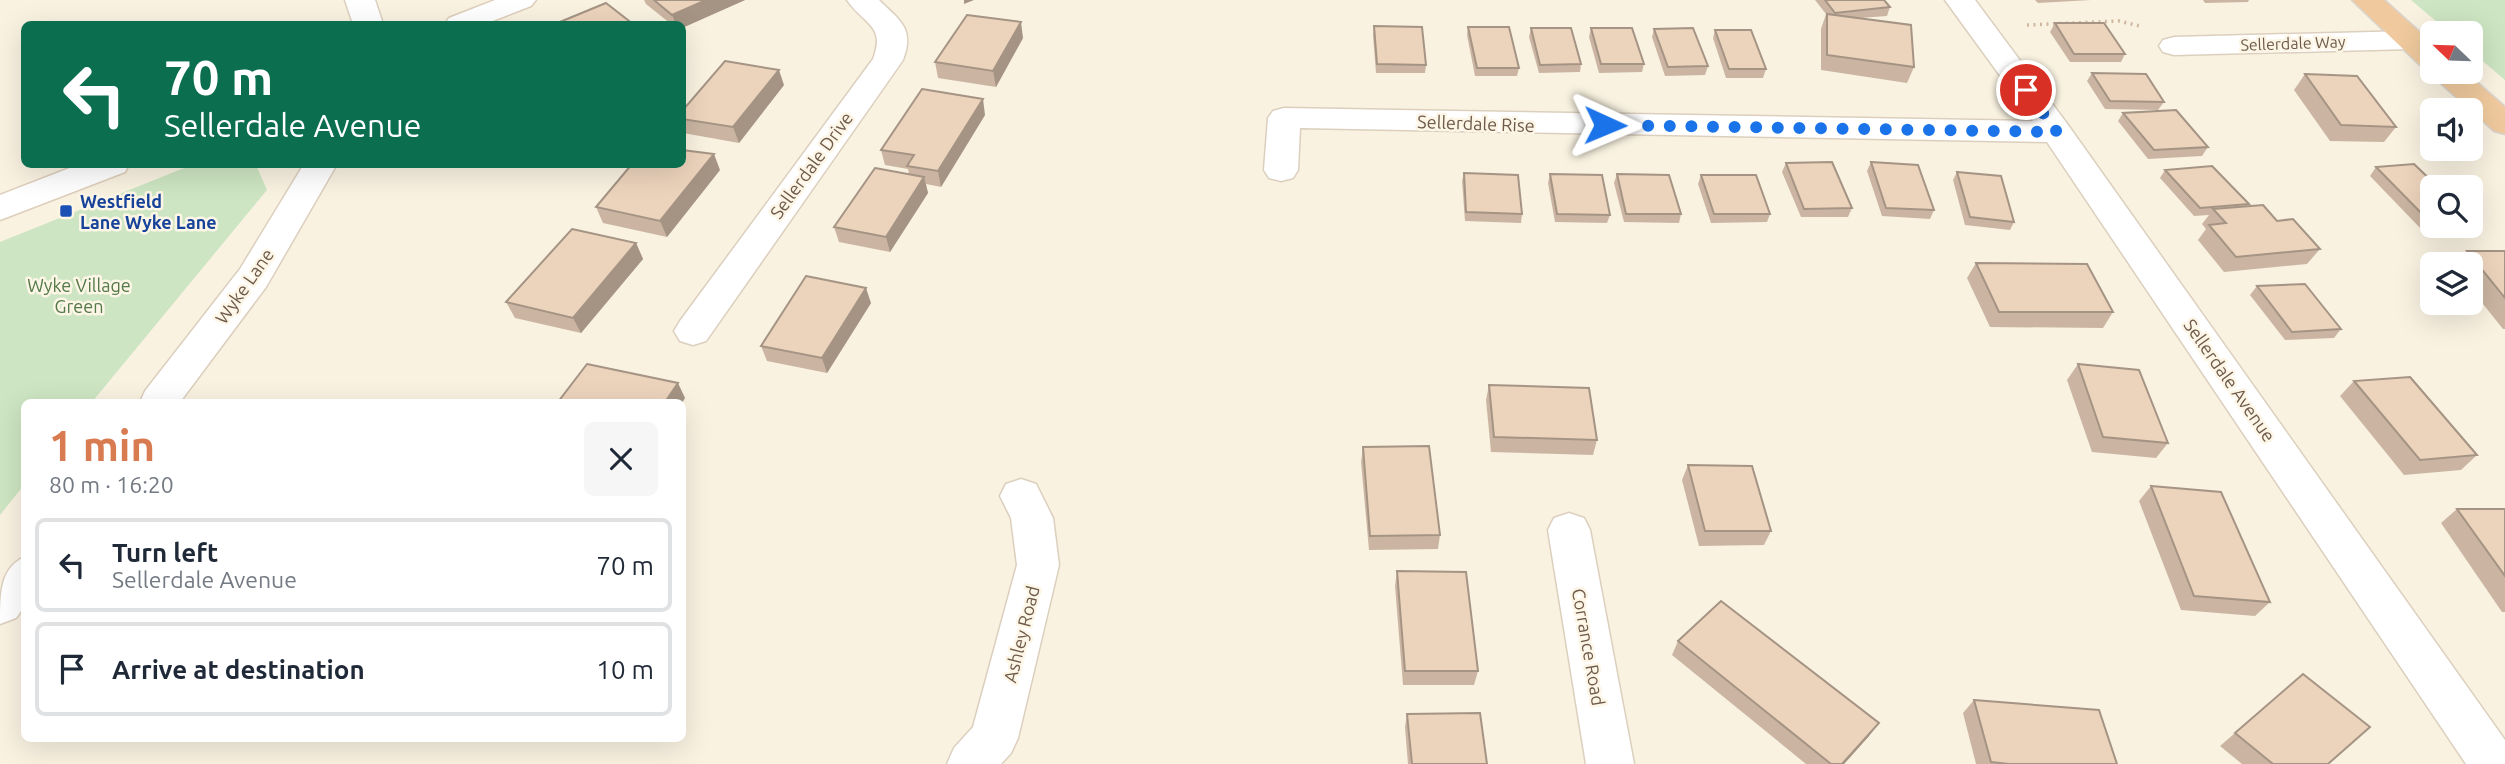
<!DOCTYPE html>
<html lang="en">
<head>
<meta charset="utf-8">
<style>
  body { margin:0; font-family:Ubuntu,sans-serif; background:#f6f6f7; color:#1f2937; height:100vh; display:flex; flex-direction:column; font-size:26px; white-space:nowrap }
  * { box-sizing:border-box; margin:0 }
  p { font-size:23px; color:#747a83 }
  .icon { flex:none; width:38px; height:38px; fill:none; stroke:currentColor; stroke-width:2; stroke-linecap:round; stroke-linejoin:round }
  .map { position:relative; flex:1; overflow:hidden }
  .sheet { position:absolute; left:21px; top:399px; width:665px; height:343px; display:flex; flex-direction:column; background:#fff; border-radius:10px; box-shadow:0 7px 28px #0002 }
  .sheet>* { flex:none }
  .banner { position:absolute; left:21px; top:21px; width:665px; height:147px; border-radius:10px; box-shadow:0 7px 28px #0002; background:#0b6e4f; color:#fff; overflow:hidden }
  .needle { width:46px; rotate:293deg }
  .fabs { position:absolute; left:2420px; top:21px; display:grid; gap:14px }
  .fabs a { display:grid; place-items:center; width:63px; height:63px; border-radius:10px; background:#fff; box-shadow:0 7px 28px #0002; font-size:35px }
  .pin { position:absolute; display:grid; place-items:center; width:60px; height:60px; color:#fff; margin:-30px; border:4px solid #fff; border-radius:50%; box-shadow:0 2px 7px #0007 }
  .me { position:absolute; width:77px; margin:-38px; rotate:91deg; stroke-linejoin:round; filter:drop-shadow(0 0 5px #0008) }
  .turn { display:flex; align-items:center; gap:24px; height:147px; padding:0 28px; font-size:32px }
  .turn .icon { width:91px; height:91px; stroke-width:2.5 }
  .turn b { display:block; font-size:49px; line-height:60px }
  .round { display:grid; place-items:center; flex:none; width:74px; height:74px; border-radius:10px; background:#f6f6f7 }
  .headline { display:flex; align-items:center; justify-content:space-between; height:119px; padding:0 28px }
  h1 { font-size:42px; font-weight:600; line-height:52px; color:#d87b51 }
  ul { padding:0; list-style:none }
  li { display:flex; align-items:center; gap:21px; height:94px; margin:0 14px 10px; padding:0 14px; border:4px solid #e0e1e3; border-radius:10px }
  li div { flex:1 }
  li b { display:block; font-size:26px }
  li em { font-style:normal }
  .map>svg:first-child { display:block }
  .green { fill:#cde5c2 }
  .lines { fill:none; stroke-linecap:round; stroke-linejoin:round }
  .minor-casing { stroke:#dccfbe; stroke-width:3 }
  .tertiary-casing { stroke:#dccfbe; stroke-width:3 }
  .secondary-casing { stroke:#deceba; stroke-width:3 }
  .trunk-casing { stroke:#d9d4d0; stroke-width:3 }
  .path { stroke:#d0b7a0; stroke-width:3.5; stroke-dasharray:2 4.5; stroke-linecap:butt }
  .minor { fill:#fff; fill-rule:evenodd }
  .tertiary { fill:#fff; fill-rule:evenodd }
  .secondary { fill:#fff; fill-rule:evenodd }
  .trunk { fill:#f0ca9e; fill-rule:evenodd }
  .wall { fill:#cbb5a2 }
  .shaded-wall { fill:#a59484 }
  .building { fill:#ecd3bc; stroke:#a59484; stroke-width:2 }
  .route { stroke:#1a73e8; stroke-width:12; stroke-dasharray:0 21.6 }
  .transit-dot { fill:#1a4fb4; stroke:#fdf6e7; stroke-width:2.5 }
  .labels { text-anchor:middle; dominant-baseline:central; stroke-width:5; stroke-linejoin:round; paint-order:stroke }
  .far-street-label { font-size:16px; fill:#6e5a4b; stroke:#fdf6e7 }
  .street-label { font-size:18px; fill:#6e5a4b; stroke:#fdf6e7 }
  .transit-label { font-size:18px; font-weight:bold; fill:#164399; stroke:#fdf6e7; text-anchor:start }
  .park-label { font-size:18px; fill:#527947; stroke:#fdf6e7 }
</style>
</head>
<body>
<div class="map">
<svg width="2505" height="764" viewBox="0 0 2505 764">
  <rect width="100%" height="100%" fill="#f9f2e1"/>
  <g class="green">
    <polygon points="2411,0 2505,0 2505,80 2471,51 2471,33 2450,33"/>
    <polygon points="194,164 256,165 267,190 92,402 24,402 24,485 0,515 0,242"/>
  </g>
  <g class="lines">
    <defs>
      <g id="minor">
        <path d="M847 0H879C900 21 915 28 903 60L706 341 693 345 680 341 674 331 680 321 873 59C886 25 864 25 847 0Z"/>
        <polygon points="1945,0 1975,0 2068,125 2505,740 2505,764 2466,764 2047,142 1300,128 1298,170 1293,178 1281,181 1269,178 1264,170 1268,118 1273,111 1284,108 2033,121"/>
        <polygon points="2411,31 2422,34 2426,40 2422,46 2411,49 2174,55 2163,52 2159,46 2163,40 2174,37"/>
        <polygon points="1021,479 1036,484 1053,518 1059,565 1018,738 1011,753 1001,764 947,764 954,748 973,727 1017,565 1011,518 1000,496 1006,484"/>
        <polygon points="1569,513 1584,518 1590,530 1634,764 1586,764 1548,530 1554,518"/>
      </g>
      <g id="tertiary">
        <polygon points="345,0 375,0 383,24 353,24"/>
        <polygon points="304,164 337,164 266,287 180,402 140,402 145,391 240,269"/>
        <path d="M24 557V607L16 618 0 624C0 593 0 569 24 557Z"/>
      </g>
      <g id="secondary">
        <polygon points="495,0 536,0 531,6 485,24 445,24 449,18"/>
        <polygon points="80,164 129,164 125,172 0,220 0,195"/>
      </g>
      <g id="trunk">
        <polygon points="2352,0 2384,0 2432,43 2432,68 2421,66"/>
        <polygon points="2432,71 2465,72 2505,107 2505,134 2494,131 2436,79"/>
      </g>
    </defs>
    <use href="#minor" class="minor-casing"/>
    <use href="#tertiary" class="tertiary-casing"/>
    <use href="#secondary" class="secondary-casing"/>
    <use href="#trunk" class="trunk-casing"/>
    <polyline class="path" points="2027,25 2119,21 2140,26"/>
    <use href="#minor" class="minor"/>
    <use href="#tertiary" class="tertiary"/>
    <use href="#secondary" class="secondary"/>
    <use href="#trunk" class="trunk"/>
  </g>
  <g class="wall">
    <polygon points="644,0 745,0 682,28 682,24 671,24 646,4"/>
    <polygon points="1815,0 1884,0 1890,7 1887,16 1860,18 1914,67 1907,83 1821,70 1821,29 1826,14"/>
    <polygon points="2035,0 2091,0 2038,3"/>
    <polygon points="2203,0 2249,0 2248,2 2205,3"/>
    <polygon points="2055,23 2125,54 2121,62 2070,62 2050,32"/>
    <polygon points="1374,26 1426,65 1425,73 1376,73 1373,35"/>
    <polygon points="1468,27 1519,68 1517,76 1475,76 1467,35"/>
    <polygon points="1531,28 1581,64 1580,72 1539,73 1529,37"/>
    <polygon points="1591,28 1644,64 1642,72 1599,73 1589,37"/>
    <polygon points="1654,29 1708,66 1705,75 1665,76 1652,37"/>
    <polygon points="1715,30 1766,69 1763,78 1726,78 1713,38"/>
    <polygon points="1023,38 996,87 938,78 935,62"/>
    <polygon points="2092,73 2164,102 2158,110 2105,109 2087,81"/>
    <polygon points="2305,74 2396,127 2384,142 2330,141 2294,90"/>
    <polygon points="784,85 739,143 683,133 682,111"/>
    <polygon points="2123,113 2208,147 2202,156 2148,159 2118,121"/>
    <polygon points="985,115 941,187 926,184 928,193 890,252 839,242 834,227 909,174 908,169 885,165 881,150"/>
    <polygon points="1871,162 1934,210 1930,219 1882,216 1867,171"/>
    <polygon points="1786,163 1852,208 1848,217 1801,217 1782,172"/>
    <polygon points="2376,167 2432,187 2432,226 2465,226 2463,228 2423,231 2370,176"/>
    <polygon points="720,170 667,237 603,223 596,207"/>
    <polygon points="2165,170 2249,204 2248,206 2277,221 2320,249 2307,264 2224,272 2198,240 2206,229 2202,224 2209,215 2194,216 2160,178"/>
    <polygon points="1957,172 2014,222 2010,230 1965,225 1953,180"/>
    <polygon points="1464,173 1522,214 1521,223 1465,221 1462,181"/>
    <polygon points="1550,174 1610,215 1607,223 1555,222 1548,183"/>
    <polygon points="1617,174 1681,214 1679,223 1624,222 1614,183"/>
    <polygon points="1701,175 1770,214 1767,222 1711,223 1698,184"/>
    <polygon points="636,243 643,259 581,333 515,318 506,302"/>
    <polygon points="2467,251 2505,251 2505,329 2503,329 2471,289 2471,264 2454,264"/>
    <polygon points="1976,263 2113,312 2103,328 1990,327 1967,278"/>
    <polygon points="2257,286 2341,329 2334,338 2285,340 2250,295"/>
    <polygon points="871,303 827,373 767,361 761,346"/>
    <polygon points="2078,364 2168,443 2156,458 2092,452 2067,380"/>
    <polygon points="2354,381 2477,455 2461,470 2404,475 2340,396"/>
    <polygon points="1489,385 1597,440 1593,455 1491,452 1486,400"/>
    <polygon points="1363,447 1440,535 1438,549 1369,550 1361,462"/>
    <polygon points="1688,465 1771,531 1764,545 1699,546 1682,480"/>
    <polygon points="2151,486 2270,602 2255,616 2181,610 2139,501"/>
    <polygon points="2457,509 2505,509 2505,612 2502,612 2441,523"/>
    <polygon points="1397,571 1478,671 1474,685 1403,685 1395,586"/>
    <polygon points="1678,641 1869,736 1844,764 1806,764 1672,655"/>
    <polygon points="2303,674 2328,764 2242,764 2220,746"/>
    <polygon points="1974,700 2117,764 1976,764 1963,713"/>
    <polygon points="1407,714 1487,764 1408,764 1405,727"/>
  </g>
  <g class="shaded-wall">
    <polygon points="706,0 745,0 682,28 682,24 676,24 672,15"/>
    <polygon points="964,0 974,0 964,4"/>
    <polygon points="1021,22 1023,38 996,87 993,71"/>
    <polygon points="779,70 784,85 739,143 733,127"/>
    <polygon points="983,99 985,115 941,187 938,171"/>
    <polygon points="714,154 720,170 667,237 660,221"/>
    <polygon points="924,177 928,193 890,252 886,237"/>
    <polygon points="636,243 643,259 581,333 573,318"/>
    <polygon points="866,288 871,303 827,373 822,358"/>
    <polygon points="678,383 685,398 682,403 665,402"/>
    <polygon points="1879,723 1869,736 1844,764 1842,764"/>
  </g>
  <g class="building">
    <polygon points="654,0 706,0 672,15"/>
    <polygon points="1825,0 1884,0 1890,7 1835,13"/>
    <polygon points="606,3 633,24 555,24"/>
    <polygon points="1827,14 1911,25 1914,67 1827,55"/>
    <polygon points="967,15 1021,22 993,71 935,62"/>
    <polygon points="2055,23 2104,23 2125,54 2074,54"/>
    <polygon points="1374,26 1422,27 1426,65 1377,64"/>
    <polygon points="1468,27 1509,27 1519,68 1477,68"/>
    <polygon points="1531,28 1571,28 1581,64 1540,65"/>
    <polygon points="1591,28 1632,28 1644,64 1601,64"/>
    <polygon points="1693,28 1708,66 1668,67 1654,29"/>
    <polygon points="1715,30 1751,30 1766,69 1729,69"/>
    <polygon points="725,61 779,70 733,127 682,119 682,111"/>
    <polygon points="2092,73 2146,74 2164,102 2110,101"/>
    <polygon points="2305,74 2357,76 2396,127 2341,125"/>
    <polygon points="922,89 983,99 938,171 907,166 914,155 881,150"/>
    <polygon points="2176,110 2208,147 2154,150 2123,113"/>
    <polygon points="682,150 714,154 660,221 596,207 632,164 682,164"/>
    <polygon points="1832,162 1852,208 1804,209 1786,163"/>
    <polygon points="1871,162 1918,165 1934,210 1886,208"/>
    <polygon points="2414,164 2438,187 2432,187 2432,223 2431,223 2376,167"/>
    <polygon points="2212,166 2249,204 2200,208 2165,170"/>
    <polygon points="875,168 924,177 886,237 834,227"/>
    <polygon points="1957,172 2001,176 2014,222 1970,217"/>
    <polygon points="1464,173 1518,175 1522,214 1466,212"/>
    <polygon points="1550,174 1602,175 1610,215 1557,214"/>
    <polygon points="1617,174 1669,175 1681,214 1626,214"/>
    <polygon points="1701,175 1756,175 1770,214 1714,214"/>
    <polygon points="2263,205 2277,221 2293,219 2320,249 2236,257 2209,225 2226,223 2213,209"/>
    <polygon points="572,229 636,243 573,318 506,302"/>
    <polygon points="2467,251 2505,251 2505,298"/>
    <polygon points="1976,263 2087,264 2113,312 1999,312"/>
    <polygon points="806,276 866,288 822,358 761,346"/>
    <polygon points="2305,284 2341,329 2292,332 2257,286"/>
    <polygon points="587,364 678,383 665,402 558,402"/>
    <polygon points="2078,364 2139,370 2168,443 2103,437"/>
    <polygon points="2410,377 2477,455 2420,460 2354,381"/>
    <polygon points="1489,385 1589,388 1597,440 1494,437"/>
    <polygon points="1429,446 1440,535 1370,536 1363,447"/>
    <polygon points="1688,465 1752,466 1771,531 1705,531"/>
    <polygon points="2151,486 2221,492 2270,602 2194,596"/>
    <polygon points="2457,509 2505,509 2505,576"/>
    <polygon points="1397,571 1466,572 1478,671 1405,671"/>
    <polygon points="1721,601 1879,723 1842,764 1831,764 1678,641"/>
    <polygon points="2303,674 2370,727 2328,764 2273,764 2235,733"/>
    <polygon points="1974,700 2099,710 2117,764 2009,764 1991,762"/>
    <polygon points="1480,713 1487,764 1412,764 1407,714"/>
  </g>
  <g class="lines">
    <polyline class="route" points="1605,125 2057,132 2026,90"/>
  </g>
  <rect class="transit-dot" x="59" y="204" width="14" height="14" rx="3.5"/>
  <g class="labels">
    <g class="far-street-label">
      <text transform="translate(2293 43) rotate(-2)">Sellerdale Way</text>
    </g>
    <g class="street-label">
      <text transform="translate(1476 123) rotate(2)">Sellerdale Rise</text>
      <text transform="translate(811 165) rotate(-54)">Sellerdale Drive</text>
      <text transform="translate(244 286) rotate(-55)">Wyke Lane</text>
      <text transform="translate(2230 380) rotate(55)">Sellerdale Avenue</text>
      <text transform="translate(1021 634) rotate(-76)">Ashley Road</text>
      <text transform="translate(1589 647) rotate(80)">Corrance Road</text>
    </g>
    <g class="transit-label">
      <text x="80" y="201">Westfield<tspan x="80" dy="21">Lane Wyke Lane</tspan></text>
    </g>
    <g class="park-label">
      <text x="79" y="285">Wyke Village<tspan x="79" dy="21">Green</tspan></text>
    </g>
  </g>
</svg>
<div class="fabs">
<a><svg class="needle" viewBox="-14 -14 28 28"><path d="M0-13l5 13h-10z" fill="#e53935"/><path d="M0 13l5-13h-10z" fill="#747a83"/></svg></a>
<a><svg class="icon" aria-label="sound" viewBox="0 0 24 24"><path d="M4 9h4l5-4v14l-5-4H4zM17 9q2 3 0 6"/></svg></a>
<a><svg class="icon" aria-label="search" viewBox="0 0 24 24"><circle cx="10" cy="10" r="6"/><path d="M15 15l6 6"/></svg></a>
<a><svg class="icon" aria-label="layers" viewBox="0 0 24 24"><path d="M12 4l9 5-9 5-9-5zM3 14l9 5 9-5"/></svg></a>
</div>
<div class="pin" style="left:2026px;top:90px;background:#d93025"><svg class="icon" aria-label="arrive" viewBox="0 0 24 24"><path d="M6 21V4h12l-3 4 3 4H6"/></svg></div>
<svg class="me" style="left:1605px;top:125px" viewBox="-20 -20 40 40"><path d="M0-17L14 15 0 8-14 15z" fill="#1a73e8" stroke="#fff" stroke-width="4"/></svg>
<div class="banner">
<div class="turn"><svg class="icon" aria-label="left" viewBox="0 0 24 24"><path d="M17 20v-9H6M10 6l-5 5 5 5"/></svg><div><b>70 m</b>Sellerdale Avenue</div></div>
</div>
<section class="sheet">
<div class="headline"><div><h1>1 min</h1><p>80 m · 16:20</p></div><a class="round"><svg class="icon" aria-label="close" viewBox="0 0 24 24"><path d="M6 6l12 12M18 6L6 18"/></svg></a></div>
<ul>
<li><svg class="icon" aria-label="left" viewBox="0 0 24 24"><path d="M17 20v-9H6M10 6l-5 5 5 5"/></svg><div><b>Turn left</b><p>Sellerdale Avenue</p></div><em>70 m</em></li>
<li><svg class="icon" aria-label="arrive" viewBox="0 0 24 24"><path d="M6 21V4h12l-3 4 3 4H6"/></svg><div><b>Arrive at destination</b></div><em>10 m</em></li>
</ul>
</section>
</div>
</body>
</html>
